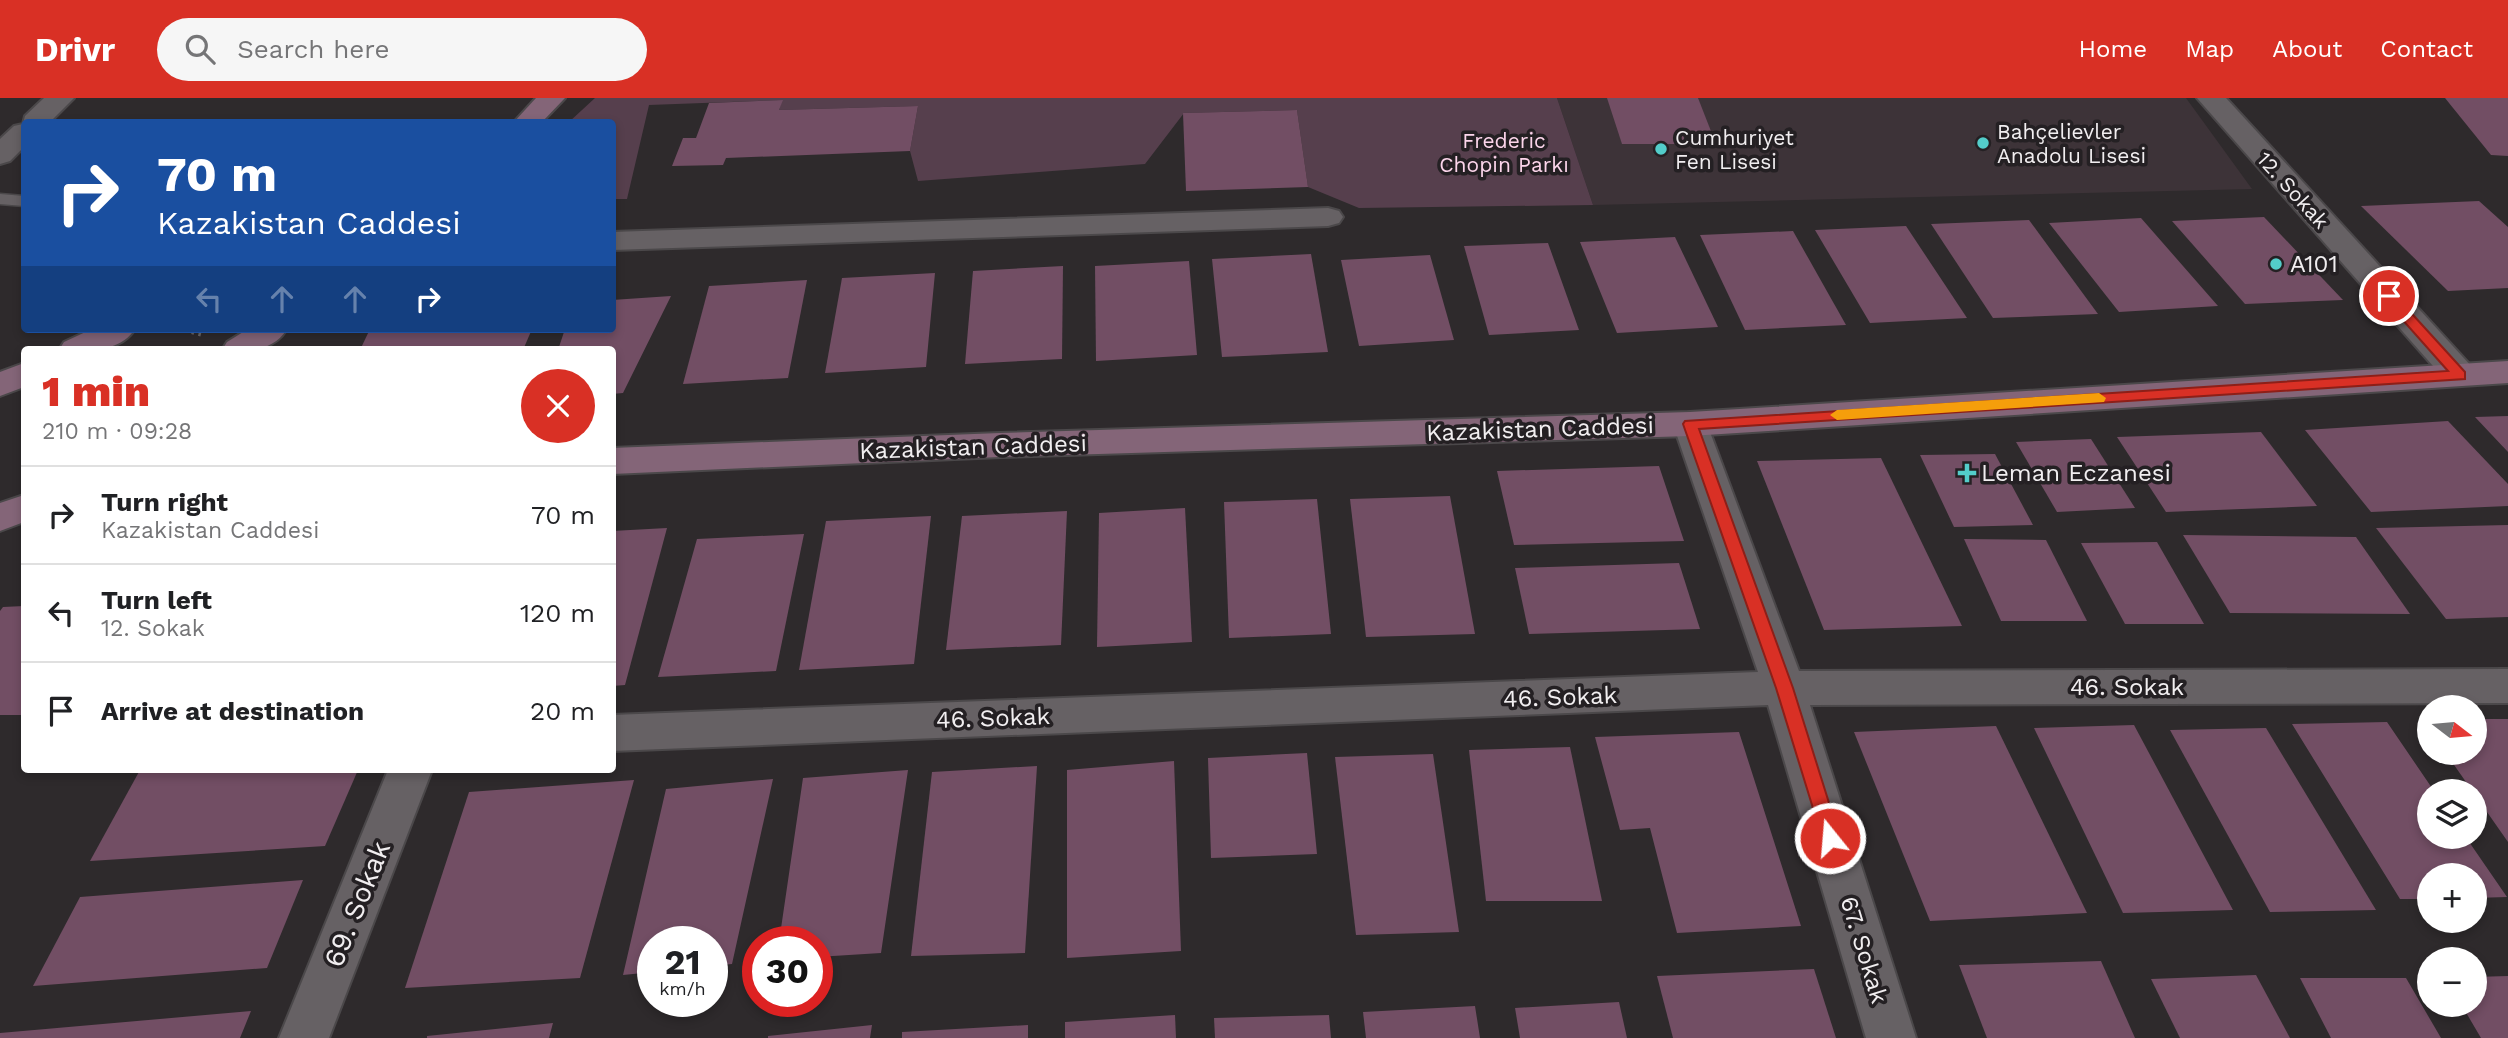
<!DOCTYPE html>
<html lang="en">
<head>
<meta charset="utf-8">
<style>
  body { margin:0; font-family:"Work Sans",sans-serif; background:#f6f6f6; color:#202124; height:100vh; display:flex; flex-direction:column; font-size:26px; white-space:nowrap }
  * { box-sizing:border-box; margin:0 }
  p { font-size:23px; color:#757577 }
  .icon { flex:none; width:38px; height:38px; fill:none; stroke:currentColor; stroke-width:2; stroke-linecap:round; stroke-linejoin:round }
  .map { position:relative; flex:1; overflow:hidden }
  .side { position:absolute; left:21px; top:248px; width:595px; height:427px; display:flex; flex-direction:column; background:#fff; border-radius:7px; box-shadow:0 4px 10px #0003 }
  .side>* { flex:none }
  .banner { position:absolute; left:21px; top:21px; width:595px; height:214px; border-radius:7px; box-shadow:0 4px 10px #0003; background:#1a4fa0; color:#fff; overflow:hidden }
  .needle { width:46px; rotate:106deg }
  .buttons { position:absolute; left:2417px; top:597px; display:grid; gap:14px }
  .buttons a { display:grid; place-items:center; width:70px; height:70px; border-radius:50%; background:#fff; box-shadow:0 4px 10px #0003; font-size:35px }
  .speed { position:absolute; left:637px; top:828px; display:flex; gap:14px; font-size:35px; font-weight:700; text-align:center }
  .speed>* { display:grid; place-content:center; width:91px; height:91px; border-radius:50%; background:#fff; box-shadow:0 4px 10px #0003; line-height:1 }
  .speed small { font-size:18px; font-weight:400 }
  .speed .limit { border:10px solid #d22; background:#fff; color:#111 }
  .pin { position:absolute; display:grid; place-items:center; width:60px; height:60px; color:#fff; margin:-30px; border:4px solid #fff; border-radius:50%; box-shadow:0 2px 7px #0007 }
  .me { position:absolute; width:77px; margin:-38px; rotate:343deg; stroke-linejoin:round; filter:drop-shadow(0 0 5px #0008) }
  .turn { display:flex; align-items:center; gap:24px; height:147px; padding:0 21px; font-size:32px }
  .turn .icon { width:91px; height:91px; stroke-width:2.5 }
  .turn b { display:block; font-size:49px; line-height:60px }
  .lanes { display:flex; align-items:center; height:66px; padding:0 21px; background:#0003; justify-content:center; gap:35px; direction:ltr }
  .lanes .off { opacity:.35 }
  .round { display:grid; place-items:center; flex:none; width:74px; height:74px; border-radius:37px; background:#f6f6f6 }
  .headline { display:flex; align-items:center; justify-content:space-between; height:119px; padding:0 21px }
  h1 { font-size:42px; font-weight:800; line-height:52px; color:#d93025 }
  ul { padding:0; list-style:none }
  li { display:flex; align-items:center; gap:21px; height:98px; padding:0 21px; border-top:2px solid #e0e0e0 }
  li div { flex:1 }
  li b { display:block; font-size:26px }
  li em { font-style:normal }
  header { display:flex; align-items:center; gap:42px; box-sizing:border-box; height:98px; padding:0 35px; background:#d93025; color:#fff }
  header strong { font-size:33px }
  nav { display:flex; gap:38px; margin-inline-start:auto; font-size:24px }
  .search { width:490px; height:63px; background:#f6f6f6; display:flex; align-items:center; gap:18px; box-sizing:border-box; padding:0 24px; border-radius:38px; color:#757577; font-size:26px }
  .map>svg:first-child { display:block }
  .built { fill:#3d3338 }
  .green { fill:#563f4d }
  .building { fill:#724e64 }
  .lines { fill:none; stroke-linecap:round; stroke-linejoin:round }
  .service-casing { stroke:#4b484a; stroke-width:3 }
  .minor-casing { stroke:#4b484a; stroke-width:4 }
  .secondary-casing { stroke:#4b484a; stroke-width:4 }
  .path { stroke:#6c696b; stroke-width:3.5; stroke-dasharray:2.5 4.5; stroke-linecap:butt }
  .service { fill:#666164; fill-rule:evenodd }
  .minor { fill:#666164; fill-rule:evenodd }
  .secondary { fill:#846578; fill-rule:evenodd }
  .route { fill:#d93025; stroke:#8d1f18; stroke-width:2 }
  .slow { fill:#f59e0b }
  .poi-dot { fill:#53cdca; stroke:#242023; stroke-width:2.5 }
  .labels { text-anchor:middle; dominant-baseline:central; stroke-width:7; stroke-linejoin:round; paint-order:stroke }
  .far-poi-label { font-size:21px; fill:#f1eef0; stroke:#242023; text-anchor:start }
  .far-park-label { font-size:21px; fill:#fcd5eb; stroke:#242023 }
  .far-street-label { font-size:21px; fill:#f1eef0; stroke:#242023 }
  .poi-label { font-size:24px; fill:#f1eef0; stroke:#242023; text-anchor:start }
  .street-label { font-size:24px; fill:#f1eef0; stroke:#242023 }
  .near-street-label { font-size:28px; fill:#f1eef0; stroke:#242023 }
</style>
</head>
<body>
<header>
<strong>Drivr</strong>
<div class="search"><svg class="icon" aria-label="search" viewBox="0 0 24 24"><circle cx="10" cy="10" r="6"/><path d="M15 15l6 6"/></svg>Search here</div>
<nav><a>Home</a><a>Map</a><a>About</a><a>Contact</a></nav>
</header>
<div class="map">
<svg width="2508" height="940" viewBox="0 0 2508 940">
  <rect width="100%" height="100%" fill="#2e2a2c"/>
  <polygon class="built" points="1557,0 2186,0 2252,91 1593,107"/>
  <polygon class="green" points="595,0 1557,0 1593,107 1359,110 1308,89 1297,12 1184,15 1145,66 918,83 910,53 918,8 779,12 782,2 649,7 627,101 613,101 612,24 569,24"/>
  <g class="building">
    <polygon points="1607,0 1698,0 1716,46 1622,46"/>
    <polygon points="2445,0 2508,0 2508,58 2491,57"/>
    <polygon points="783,2 779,12 918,8 910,53 726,60 723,67 672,68 683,40 696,40 709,5"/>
    <polygon points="1297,12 1308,89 1186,93 1183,15"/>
    <polygon points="2479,103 2508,129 2508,190 2448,193 2361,108"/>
    <polygon points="2264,119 2343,202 2245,206 2172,123"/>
    <polygon points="2141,120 2218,208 2119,214 2049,125"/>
    <polygon points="2029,122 2098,216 1993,220 1931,126"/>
    <polygon points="1906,128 1967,220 1870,225 1815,132"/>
    <polygon points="1793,133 1846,227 1745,232 1700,137"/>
    <polygon points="1675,139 1718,229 1617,235 1580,144"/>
    <polygon points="1548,145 1579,232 1489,237 1464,148"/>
    <polygon points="1311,156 1328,254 1222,259 1212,161"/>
    <polygon points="1430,157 1454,242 1359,248 1341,162"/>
    <polygon points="1189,163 1197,257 1096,263 1095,168"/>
    <polygon points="1063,168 1062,261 965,266 973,173"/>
    <polygon points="935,175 926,269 825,275 842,180"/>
    <polygon points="807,182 788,280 683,286 709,188"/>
    <polygon points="671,198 623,295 612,296 612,252 558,252 565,231 612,231 612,202"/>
    <polygon points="370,231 532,231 523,252 360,252"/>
    <polygon points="2508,318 2508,354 2475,319"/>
    <polygon points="2448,323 2508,386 2508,408 2371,414 2305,332"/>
    <polygon points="2261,334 2317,408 2166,414 2117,339"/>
    <polygon points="2091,341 2135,410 2057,414 2016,344"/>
    <polygon points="1995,356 2033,427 1954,429 1920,357"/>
    <polygon points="1881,360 1962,528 1824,532 1757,363"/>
    <polygon points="1659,368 1684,443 1514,447 1497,373"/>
    <polygon points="1450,398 1475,536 1366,539 1350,401"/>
    <polygon points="1317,401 1331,536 1229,540 1224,404"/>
    <polygon points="1185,410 1192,544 1097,549 1099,415"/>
    <polygon points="1067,413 1061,547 946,552 962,418"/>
    <polygon points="931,418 914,566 799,572 826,423"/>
    <polygon points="2508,427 2508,519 2446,521 2376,430"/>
    <polygon points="667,430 625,587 612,588 612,433"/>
    <polygon points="804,436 776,573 658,579 697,441"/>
    <polygon points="2183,437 2356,439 2410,516 2230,515"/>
    <polygon points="1964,441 2046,442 2087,523 2001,523"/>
    <polygon points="2157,444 2204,526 2125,526 2081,445"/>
    <polygon points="1679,465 1700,531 1529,536 1515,470"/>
    <polygon points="24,508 24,617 0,617 0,513 3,509"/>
    <polygon points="2474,621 2508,621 2508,744 2445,654 2474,654"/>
    <polygon points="2387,624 2434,693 2429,693 2429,738 2465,738 2507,799 2474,800 2474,777 2429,777 2429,801 2400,801 2292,626"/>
    <polygon points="2134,627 2233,812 2123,815 2034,630"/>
    <polygon points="1996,628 2087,815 1930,823 1854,634"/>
    <polygon points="2266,630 2376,812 2270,814 2170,632"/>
    <polygon points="1739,634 1801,828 1677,835 1650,730 1620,732 1595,639"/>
    <polygon points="1570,649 1602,803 1486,803 1469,652"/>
    <polygon points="1307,655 1317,756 1211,760 1208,660"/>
    <polygon points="1433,656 1459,834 1356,837 1335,659"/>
    <polygon points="1174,663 1181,853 1067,860 1067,672"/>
    <polygon points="1037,668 1025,855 911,858 932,674"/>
    <polygon points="140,672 358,672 325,748 90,763"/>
    <polygon points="908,672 881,855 817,859 817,844 779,844 803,680"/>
    <polygon points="773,681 732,866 712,868 712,844 653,844 653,874 623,877 666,691"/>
    <polygon points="634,682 580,880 405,890 469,694"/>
    <polygon points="303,782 267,870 33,888 80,799"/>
    <polygon points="2101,863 2135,940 1987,940 1959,867"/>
    <polygon points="1814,871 1836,940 1673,940 1657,878"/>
    <polygon points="2256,877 2290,940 2180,940 2151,881"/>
    <polygon points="2508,878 2508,940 2481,940 2461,906 2474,906 2474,879"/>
    <polygon points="2300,880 2406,880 2441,940 2331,940"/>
    <polygon points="1619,904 1627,940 1520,940 1515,910"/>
    <polygon points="1475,908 1480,940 1366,940 1363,914"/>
    <polygon points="251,913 240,940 0,940 0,935"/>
    <polygon points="1175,917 1176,940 1065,940 1065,924"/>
    <polygon points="1329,917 1331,940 1215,940 1214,920"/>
    <polygon points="553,925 549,940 427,940 427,938"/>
    <polygon points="872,927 870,940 768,940 768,938"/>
    <polygon points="1028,927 1028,940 902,940 902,934"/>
  </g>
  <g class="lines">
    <defs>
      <polygon id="service" points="0,96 24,98 24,108 0,106"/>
      <g id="minor">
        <polygon points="44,0 74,0 50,24 24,24 24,49 10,63 0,66 0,41 14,28 23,26 25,18"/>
        <polygon points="2197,0 2226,0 2472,269 2477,277 2472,285 2460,288 2448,285"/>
        <polygon points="1328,110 1339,113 1343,119 1339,125 1328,128 612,152 612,134"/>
        <polygon points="1690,314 1702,318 1707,326 1799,573 2508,571 2508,605 1810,607 1916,940 1866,940 1768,607 612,653 612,617 1758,574 1673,326 1678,318"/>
        <polygon points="388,672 432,672 329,940 279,940"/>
      </g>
      <g id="secondary">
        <polygon points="536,0 565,0 542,24 514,24"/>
        <path d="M92 231H135C119 256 85 252 59 252L64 244Z"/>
        <path d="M248 231H287C272 255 248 252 222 252L227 244Z"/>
        <polygon points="2508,263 2508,285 1690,338 1000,359 612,376 612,350 1000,335 1690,314"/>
        <polygon points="24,265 24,289 0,298 0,274"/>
        <polygon points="24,397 24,424 0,433 0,405"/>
      </g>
    </defs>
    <use href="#service" class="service-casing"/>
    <use href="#minor" class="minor-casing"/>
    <use href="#secondary" class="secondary-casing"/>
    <polyline class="path" points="178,231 202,237"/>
    <use href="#service" class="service"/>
    <use href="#minor" class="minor"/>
    <use href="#secondary" class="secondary"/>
  </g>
  <polygon class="route" points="2389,194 2393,195 2465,274 2465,281 1699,331 1793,590 1840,740 1837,746 1830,748 1824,746 1776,590 1683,326 1685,323 2448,273 2384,201 2382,198"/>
  <polygon class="slow" points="2099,295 2106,300 2104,304 1837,322 1830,317 1837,312"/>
  <g class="poi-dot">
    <circle cx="1983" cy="45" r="7"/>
    <circle cx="1661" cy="51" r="7"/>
    <circle cx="2276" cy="166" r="7"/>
    <path d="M1963.5 364.5h7v7h7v7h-7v7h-7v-7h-7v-7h7z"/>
  </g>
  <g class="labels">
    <g class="far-poi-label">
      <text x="1997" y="33">Bahçelievler<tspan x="1997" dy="24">Anadolu Lisesi</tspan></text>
      <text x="1675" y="39">Cumhuriyet<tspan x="1675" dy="24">Fen Lisesi</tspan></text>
    </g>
    <g class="far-park-label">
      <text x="1504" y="42">Frederic<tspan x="1504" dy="24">Chopin Parkı</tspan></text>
    </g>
    <g class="far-street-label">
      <text transform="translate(2293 92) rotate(48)">12. Sokak</text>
    </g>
    <g class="poi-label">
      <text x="2290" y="166">A101</text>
      <text x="1981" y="375">Leman Eczanesi</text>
    </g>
    <g class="street-label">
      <text transform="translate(1540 331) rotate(-2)">Kazakistan Caddesi</text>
      <text transform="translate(973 349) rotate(-2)">Kazakistan Caddesi</text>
      <text x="2127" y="589">46. Sokak</text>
      <text transform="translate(1560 599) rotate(-2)">46. Sokak</text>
      <text transform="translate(993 620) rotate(-2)">46. Sokak</text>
      <text transform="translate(1864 852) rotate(73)">67. Sokak</text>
    </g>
    <g class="near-street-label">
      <text transform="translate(357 806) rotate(-68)">69. Sokak</text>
    </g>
  </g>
</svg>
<div class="buttons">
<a><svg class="needle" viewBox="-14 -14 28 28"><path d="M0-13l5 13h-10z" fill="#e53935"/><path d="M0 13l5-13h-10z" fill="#757577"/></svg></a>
<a><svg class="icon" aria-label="layers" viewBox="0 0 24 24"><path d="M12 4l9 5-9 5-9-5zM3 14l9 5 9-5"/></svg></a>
<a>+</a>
<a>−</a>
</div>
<div class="speed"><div>21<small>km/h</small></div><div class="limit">30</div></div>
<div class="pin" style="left:2389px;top:198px;background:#d93025"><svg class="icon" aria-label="arrive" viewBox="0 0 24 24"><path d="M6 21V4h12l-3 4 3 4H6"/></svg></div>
<svg class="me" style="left:1830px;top:740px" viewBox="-20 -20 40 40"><circle r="17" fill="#d93025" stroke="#fff" stroke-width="3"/><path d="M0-11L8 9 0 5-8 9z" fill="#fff"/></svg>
<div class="banner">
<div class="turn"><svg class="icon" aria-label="right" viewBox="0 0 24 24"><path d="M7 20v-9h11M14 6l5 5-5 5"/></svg><div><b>70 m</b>Kazakistan Caddesi</div></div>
<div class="lanes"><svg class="icon off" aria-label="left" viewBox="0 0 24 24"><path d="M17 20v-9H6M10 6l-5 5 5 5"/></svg><svg class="icon off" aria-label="ahead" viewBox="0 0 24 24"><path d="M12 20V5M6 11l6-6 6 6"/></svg><svg class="icon off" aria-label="ahead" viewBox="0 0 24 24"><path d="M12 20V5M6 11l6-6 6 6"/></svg><svg class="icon" aria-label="right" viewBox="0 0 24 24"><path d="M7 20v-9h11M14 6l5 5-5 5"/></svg></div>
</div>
<section class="side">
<div class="headline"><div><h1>1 min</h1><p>210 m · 09:28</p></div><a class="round" style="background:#d93025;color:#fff"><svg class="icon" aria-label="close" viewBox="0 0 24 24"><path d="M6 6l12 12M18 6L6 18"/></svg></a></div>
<ul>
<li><svg class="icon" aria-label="right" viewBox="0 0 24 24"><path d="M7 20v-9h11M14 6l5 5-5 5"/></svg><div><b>Turn right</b><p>Kazakistan Caddesi</p></div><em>70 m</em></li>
<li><svg class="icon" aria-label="left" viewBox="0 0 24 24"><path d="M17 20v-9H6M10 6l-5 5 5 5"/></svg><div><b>Turn left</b><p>12. Sokak</p></div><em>120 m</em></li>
<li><svg class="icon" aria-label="arrive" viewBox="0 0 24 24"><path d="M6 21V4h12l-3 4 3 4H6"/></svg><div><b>Arrive at destination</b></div><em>20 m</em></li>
</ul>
</section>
</div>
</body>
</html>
